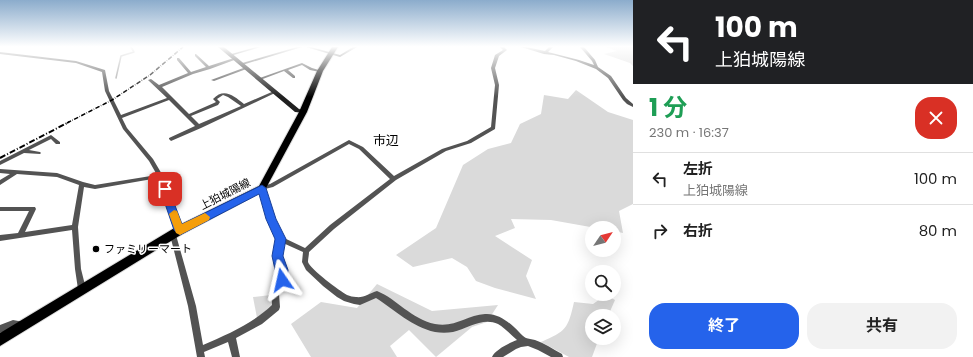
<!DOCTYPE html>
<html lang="ja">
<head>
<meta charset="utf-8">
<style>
  body { margin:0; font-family:Poppins,"Noto Sans JP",sans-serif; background:#f2f2f2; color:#222; height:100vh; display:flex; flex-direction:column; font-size:15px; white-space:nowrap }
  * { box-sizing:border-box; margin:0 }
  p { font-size:13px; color:#767676 }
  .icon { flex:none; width:22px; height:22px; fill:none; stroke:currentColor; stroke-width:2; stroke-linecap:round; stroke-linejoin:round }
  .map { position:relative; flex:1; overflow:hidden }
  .sheet { display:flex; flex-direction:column; background:#fff; width:340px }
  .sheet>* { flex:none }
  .hud { background:#202124; color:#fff; overflow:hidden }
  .needle { width:26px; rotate:55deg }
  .controls { position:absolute; left:585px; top:221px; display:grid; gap:8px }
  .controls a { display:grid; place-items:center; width:36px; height:36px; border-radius:50%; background:#fff; box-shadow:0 4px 16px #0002; font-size:20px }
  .pin { position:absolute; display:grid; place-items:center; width:34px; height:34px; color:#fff; margin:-17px; border-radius:8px; box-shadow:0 2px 6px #0006 }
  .me { position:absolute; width:44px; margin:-22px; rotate:349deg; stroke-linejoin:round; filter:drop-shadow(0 0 3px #0008) }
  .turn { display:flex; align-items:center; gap:14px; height:84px; padding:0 16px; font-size:18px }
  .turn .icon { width:52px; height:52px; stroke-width:2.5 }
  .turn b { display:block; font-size:28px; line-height:34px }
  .round { display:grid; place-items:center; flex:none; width:42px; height:42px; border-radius:16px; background:#f2f2f2 }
  .overview { display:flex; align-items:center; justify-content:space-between; height:68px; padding:0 16px }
  h1 { font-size:24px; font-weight:700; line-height:30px; color:#1e9e55 }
  .cta { display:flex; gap:8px; margin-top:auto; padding:8px 16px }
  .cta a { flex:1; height:46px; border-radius:16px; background:#2563eb; color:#fff; font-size:16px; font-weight:700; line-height:46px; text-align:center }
  .cta a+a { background:#f2f2f2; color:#222 }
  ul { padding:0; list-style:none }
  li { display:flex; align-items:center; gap:12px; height:52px; padding:0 16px; border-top:1px solid #e0e0e0 }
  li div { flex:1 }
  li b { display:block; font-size:15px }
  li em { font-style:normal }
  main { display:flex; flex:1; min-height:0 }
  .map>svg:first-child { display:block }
  .green { fill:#dadada }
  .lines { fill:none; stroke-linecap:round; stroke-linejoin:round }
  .stream { stroke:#a1a1a1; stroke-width:1.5 }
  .primary-casing { stroke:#dbdbdb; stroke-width:2 }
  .minor { fill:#535353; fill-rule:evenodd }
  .secondary { fill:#202020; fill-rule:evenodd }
  .primary { fill:#000; fill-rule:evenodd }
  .rail-far1 { stroke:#000; stroke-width:1.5; stroke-dasharray:4.5 1.5 0.5 1.5; stroke-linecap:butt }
  .rail { stroke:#000; stroke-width:2; stroke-dasharray:6 2 1 2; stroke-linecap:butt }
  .route { fill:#2563eb; stroke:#184099 }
  .slow { fill:#f59e0b }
  .poi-dot { fill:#000; stroke:#fff; stroke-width:1.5 }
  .labels { text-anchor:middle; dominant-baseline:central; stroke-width:3; stroke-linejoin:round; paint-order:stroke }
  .street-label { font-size:11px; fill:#000; stroke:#fff }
  .poi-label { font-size:11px; fill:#000; stroke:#fff; text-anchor:start }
  .quarter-label { font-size:13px; fill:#000; stroke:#fff }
</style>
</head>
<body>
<main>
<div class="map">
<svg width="633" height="357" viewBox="0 0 633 357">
  <rect width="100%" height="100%" fill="#fff"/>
  <g class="green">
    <polygon points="606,47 633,47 633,66 630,63 604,54 617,51"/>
    <polygon points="576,90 608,112 633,120 633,204 619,211 623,233 614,231 614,228 596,228 551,220 511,219 515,228 495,236 532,260 526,276 536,299 495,288 476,281 467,267 452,258 413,267 396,255 436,228 463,165 488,149 511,143 520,124 541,114 544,95 568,99"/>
    <polygon points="377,284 432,311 498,305 487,322 472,327 436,357 409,330 390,346 397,357 311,357 291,324 321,302 357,308"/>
    <polygon points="271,295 272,306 257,318 253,297"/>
    <path d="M606 295 615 300 608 316H592V338H599L592 357H569L541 342C566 331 568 329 574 302L593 304Z"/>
  </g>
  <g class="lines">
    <polyline class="stream" points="116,78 121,56 134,52 131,47"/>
    <defs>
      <polygon id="primary" points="332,47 338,47 323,71 307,112 265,190 184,233 0,346 0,333 176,227 259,186 299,112 317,71"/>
    </defs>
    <use href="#primary" class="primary-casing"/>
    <g class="minor">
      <polygon points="256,47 261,47 230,56 228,55"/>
      <polygon points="297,47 302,47 242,65 239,64"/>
      <polygon points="306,47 311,47 340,55 353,47 357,47 340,57"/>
      <path d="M500 47H504L507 50 499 56 495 68 499 85 495 129 471 143 446 151 396 180 334 229 309 252C309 255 308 259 308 262 310 269 340 291 347 295 350 296 353 297 356 297 364 298 370 293 377 291 397 299 411 319 435 324 455 328 467 315 485 314 499 313 510 323 519 332 521 334 524 337 526 338 528 339 532 339 535 340 544 343 553 349 562 354L563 357H551L538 350 528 346 521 347 516 349 503 357H492C495 350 509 343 517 340 511 335 505 328 498 324 483 317 468 328 453 332 447 333 441 333 435 332 412 327 395 310 376 298L360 305 354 304 344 301 337 297 323 286 306 270 302 262 303 252 283 243 280 256 285 270 287 280 279 294 280 307 279 310 262 324 236 338 240 357H232L228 342 204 352 205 357H197L188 306 170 235 171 233 173 232 175 233 176 235 196 306 203 345C228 334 252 324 272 305L271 293 279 279V270L274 256 277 239 268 219 259 188 260 187 270 184 349 140 363 147 394 176 442 149 467 141 491 127 495 85 491 68 495 55 503 50ZM349 144 359 149 390 179 330 225 305 248 282 237 274 219 265 189 273 187Z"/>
      <polygon points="521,47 526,47 545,51 549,47 553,47 548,52 579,60 594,65 592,61 580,47 584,47 595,60 598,67 611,76 626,98 633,104 633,107 627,104 623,100 608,78 596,69 576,61 554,55 544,54"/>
      <path d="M0 52 76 61 105 70 109 91 121 115 167 98 148 80 151 79 159 85 188 73 177 60V58H179L191 72 206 67 195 56V54H196L209 66 234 58 237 59 210 69 193 74 162 87 189 114 214 103 216 102 213 99C224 87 234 96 244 104L274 91H275L277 92 201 128 171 141 169 139V138L195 126 169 100 122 118 127 128 153 159 163 176 183 230 182 232 180 233 178 232 177 230 158 178 95 189 84 187 78 227 81 269 86 289 85 291 82 292 79 291 78 289 75 269 72 230 0 241V235L18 233 29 211H0V207H35L36 209 25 232 72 225 79 185 57 177 17 174 0 185V180L10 174 0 173V169L57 173 83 182 95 185 157 175 149 161 123 129 105 91 102 72 76 63 0 54ZM223 95 228 97 241 106 199 124 191 116 218 105 220 102 217 99Z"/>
      <polygon points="302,63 312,68 322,71 320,72 310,70 302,65 288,70 295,76 295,78 293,78 284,71 260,80 257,79"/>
      <polygon points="246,67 249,68 214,81 211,80"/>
      <polygon points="51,135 60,142 60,144 56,144 51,139 29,150 40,152 41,153 40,154 24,153 0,165 0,161"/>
      <polygon points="13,320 24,322 25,325 24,328 21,329 13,328 0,333 0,325"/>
    </g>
    <polygon class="secondary" points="218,47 224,47 299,109 305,111 305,113 295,112"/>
    <use href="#primary" class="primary"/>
    <polyline class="rail-far1" points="67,123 112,100 150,75 183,47"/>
    <polyline class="rail" points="0,158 69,122"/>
  </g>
  <linearGradient id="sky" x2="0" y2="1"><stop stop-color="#8baccc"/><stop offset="0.48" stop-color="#fff"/><stop offset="1" stop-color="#fff" stop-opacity="0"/></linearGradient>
  <rect width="633" height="97" fill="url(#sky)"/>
  <polygon class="route" points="262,185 266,188 276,219 286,239 283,256 288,270 287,283 282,285 278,283 272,256 275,239 266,219 259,194 180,235 174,230 160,189 162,187 168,187 182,224"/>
  <polygon class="slow" points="174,210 177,211 182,224 205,213 210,217 209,220 180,235 176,233 169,214"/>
  <circle class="poi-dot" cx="96" cy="249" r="4"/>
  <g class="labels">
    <g class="street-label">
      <text transform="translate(225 194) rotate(-27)">上狛城陽線</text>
    </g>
    <g class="poi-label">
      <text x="104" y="249">ファミリーマート</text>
    </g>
    <g class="quarter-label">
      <text x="386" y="140">市辺</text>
    </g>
  </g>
</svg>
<div class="controls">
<a><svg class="needle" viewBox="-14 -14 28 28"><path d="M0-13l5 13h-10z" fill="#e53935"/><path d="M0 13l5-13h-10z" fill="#767676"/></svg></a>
<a><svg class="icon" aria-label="search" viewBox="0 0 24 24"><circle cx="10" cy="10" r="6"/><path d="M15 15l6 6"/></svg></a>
<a><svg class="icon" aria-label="layers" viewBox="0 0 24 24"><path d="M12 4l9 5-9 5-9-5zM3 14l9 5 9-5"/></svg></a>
</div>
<div class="pin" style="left:165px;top:189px;background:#d93025"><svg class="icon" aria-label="arrive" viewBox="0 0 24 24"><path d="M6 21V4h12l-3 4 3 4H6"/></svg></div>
<svg class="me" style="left:282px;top:280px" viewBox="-20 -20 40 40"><path d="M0-17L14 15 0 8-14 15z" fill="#2563eb" stroke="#fff" stroke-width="4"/></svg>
</div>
<section class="sheet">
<div class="hud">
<div class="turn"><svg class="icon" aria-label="left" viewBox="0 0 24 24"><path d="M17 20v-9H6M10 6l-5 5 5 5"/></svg><div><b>100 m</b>上狛城陽線</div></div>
</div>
<div class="overview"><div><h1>1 分</h1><p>230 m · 16:37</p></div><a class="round" style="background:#d93025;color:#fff"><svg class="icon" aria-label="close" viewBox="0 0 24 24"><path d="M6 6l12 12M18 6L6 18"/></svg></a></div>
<ul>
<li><svg class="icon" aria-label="left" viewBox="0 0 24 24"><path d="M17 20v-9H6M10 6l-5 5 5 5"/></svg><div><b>左折</b><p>上狛城陽線</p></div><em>100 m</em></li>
<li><svg class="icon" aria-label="right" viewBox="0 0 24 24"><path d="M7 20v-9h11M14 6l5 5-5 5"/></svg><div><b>右折</b></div><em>80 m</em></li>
</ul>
<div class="cta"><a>終了</a><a>共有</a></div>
</section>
</main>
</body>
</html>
